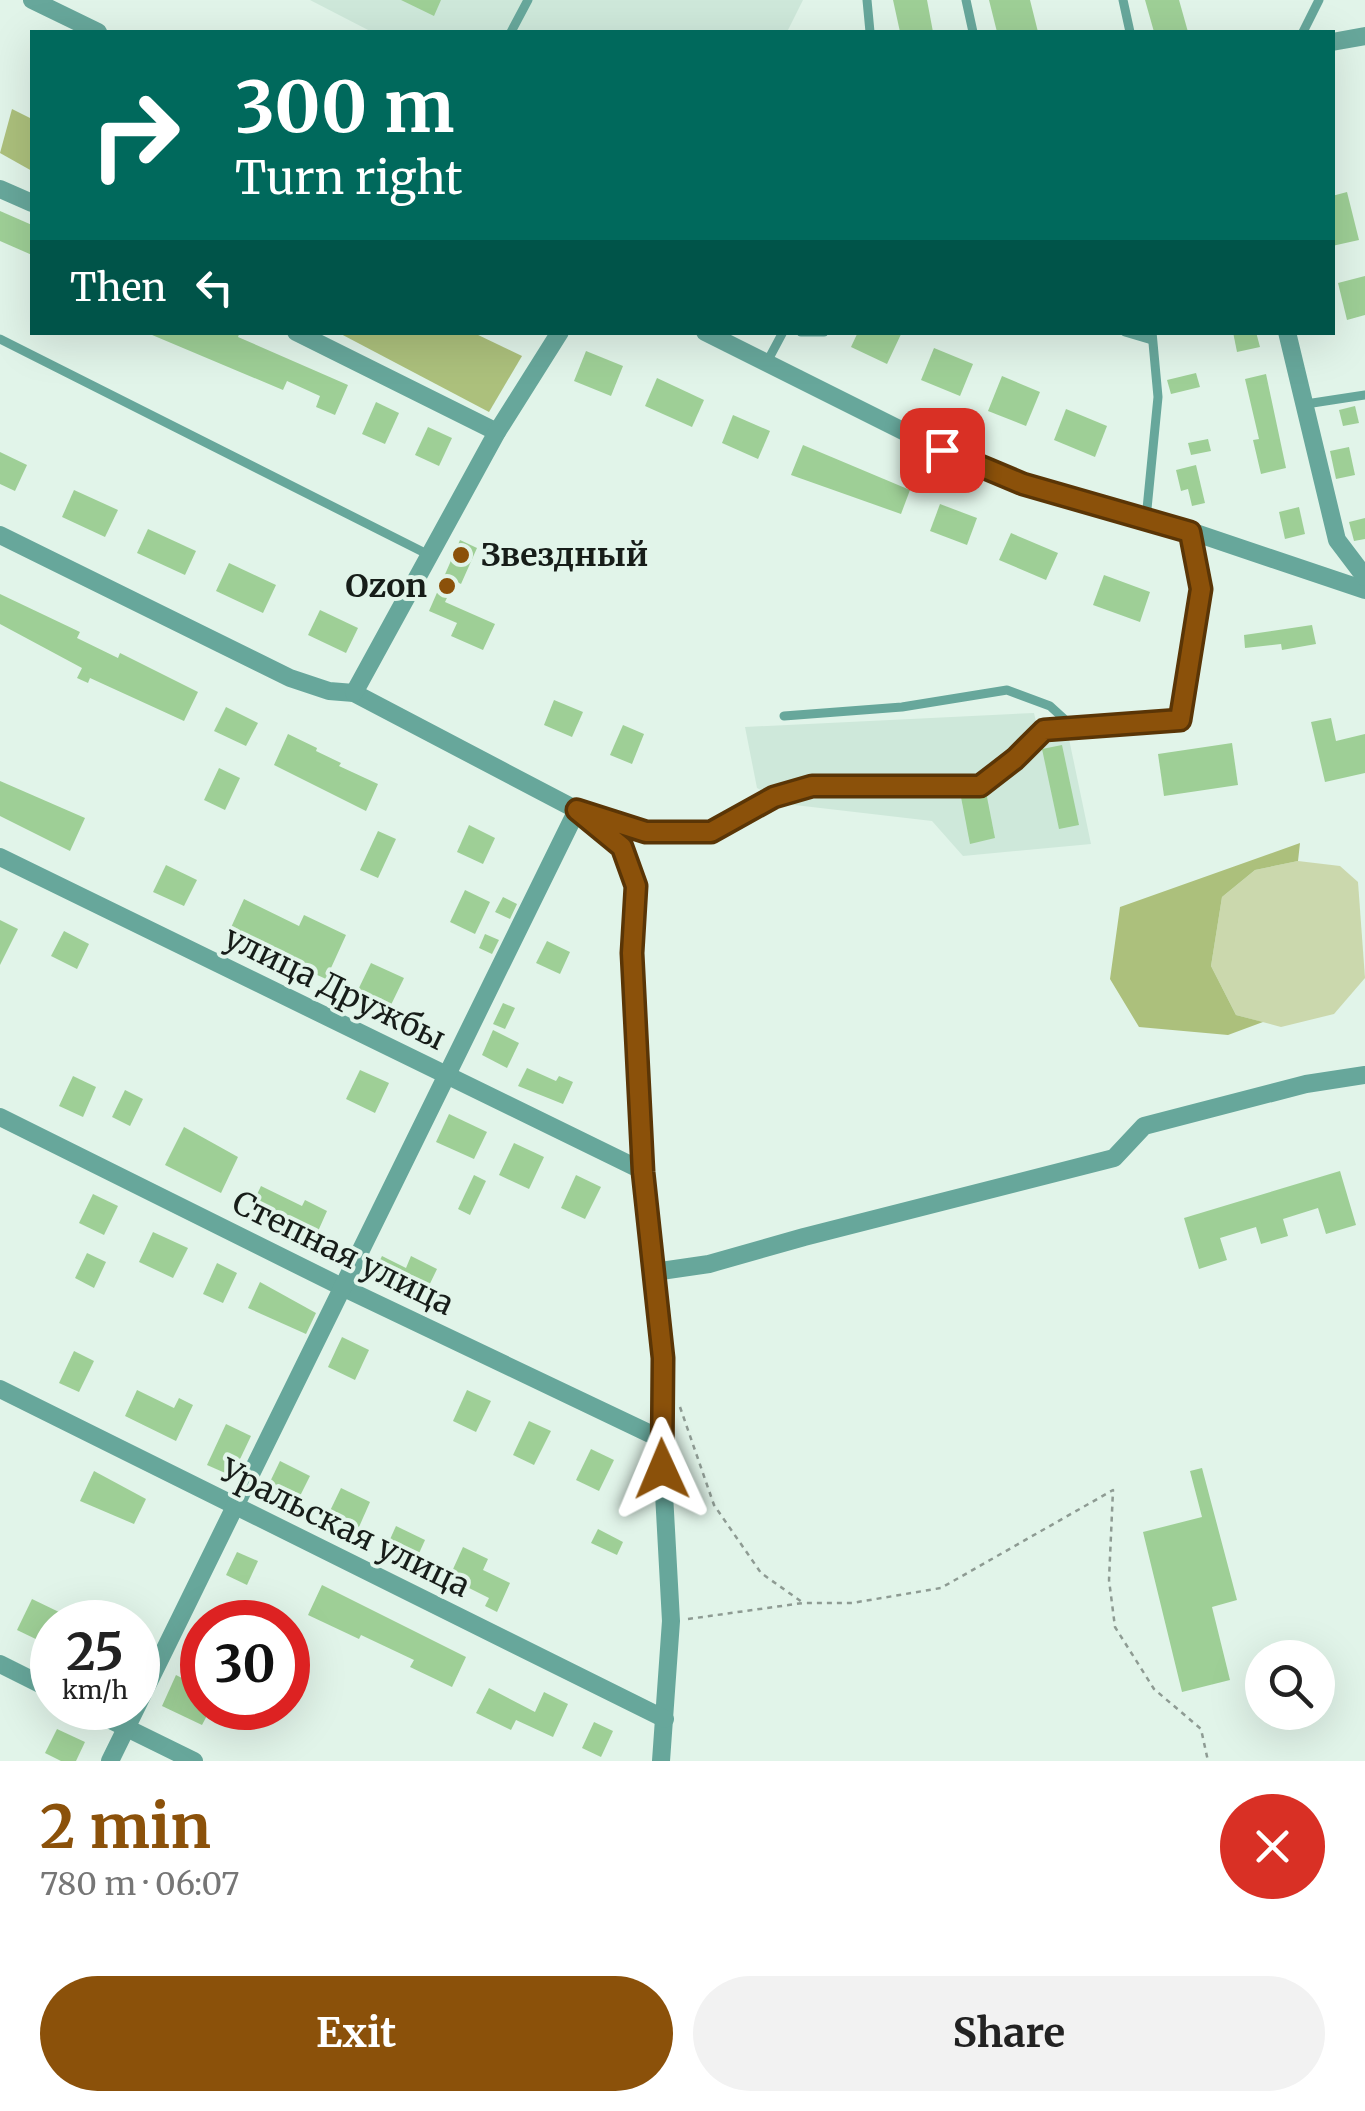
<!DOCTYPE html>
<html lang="en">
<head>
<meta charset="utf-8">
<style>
  body { margin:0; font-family:Merriweather,serif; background:#f2f2f2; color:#222; height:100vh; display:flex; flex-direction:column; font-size:38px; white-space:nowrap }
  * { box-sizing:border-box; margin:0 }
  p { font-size:32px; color:#767676 }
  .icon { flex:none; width:55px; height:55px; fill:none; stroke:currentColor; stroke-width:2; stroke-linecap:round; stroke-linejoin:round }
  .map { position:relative; height:1761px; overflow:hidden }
  .panel { display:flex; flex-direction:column; background:#fff; flex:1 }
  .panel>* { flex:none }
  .banner { position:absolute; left:30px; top:30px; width:1305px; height:305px; border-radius:0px; box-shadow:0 10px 40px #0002; background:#00695c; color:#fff; overflow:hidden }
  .controls { position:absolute; left:1245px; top:1640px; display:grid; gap:20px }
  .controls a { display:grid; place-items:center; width:90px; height:90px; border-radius:50%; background:#fff; box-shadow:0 10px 40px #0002; font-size:50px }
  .speed { position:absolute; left:30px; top:1600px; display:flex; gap:20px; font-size:50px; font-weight:700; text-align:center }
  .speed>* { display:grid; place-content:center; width:130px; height:130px; border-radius:50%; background:#fff; box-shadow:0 10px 40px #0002; line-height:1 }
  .speed small { font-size:25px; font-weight:400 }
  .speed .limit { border:15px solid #d22; background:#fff; color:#111 }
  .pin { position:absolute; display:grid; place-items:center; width:85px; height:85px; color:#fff; margin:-42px; border-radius:20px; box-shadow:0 5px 15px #0006 }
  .me { position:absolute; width:110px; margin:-55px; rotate:359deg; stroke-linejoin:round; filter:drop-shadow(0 0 8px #0008) }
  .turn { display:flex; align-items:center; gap:35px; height:210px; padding:0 40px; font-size:45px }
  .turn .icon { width:130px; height:130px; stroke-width:2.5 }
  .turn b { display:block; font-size:70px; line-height:85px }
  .then { display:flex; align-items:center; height:95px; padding:0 40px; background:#0003; gap:20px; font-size:38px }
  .round { display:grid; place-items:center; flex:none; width:105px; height:105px; border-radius:52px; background:#f2f2f2 }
  .headline { display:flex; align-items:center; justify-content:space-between; height:170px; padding:0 40px }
  h1 { font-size:60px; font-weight:700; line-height:75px; color:#8b510a }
  .cta { display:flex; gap:20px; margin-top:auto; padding:20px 40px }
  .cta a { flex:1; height:115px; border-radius:60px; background:#8b510a; color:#fff; font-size:40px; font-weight:700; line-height:115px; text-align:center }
  .cta a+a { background:#f2f2f2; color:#222 }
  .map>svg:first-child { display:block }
  .built { fill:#cee8da }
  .green { fill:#cbd8ad }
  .forest { fill:#acc07c }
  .building { fill:#9ecf96 }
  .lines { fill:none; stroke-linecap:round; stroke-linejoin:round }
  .path { stroke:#8e9b93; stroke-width:2.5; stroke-dasharray:5 5; stroke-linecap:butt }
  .service { stroke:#67a79b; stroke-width:9 }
  .minor { stroke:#67a79b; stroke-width:18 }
  .route-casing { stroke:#5a3506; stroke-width:25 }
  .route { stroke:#8b510a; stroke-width:18 }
  .poi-dot { fill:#8b510a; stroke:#e1f4e9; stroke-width:4 }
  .labels { text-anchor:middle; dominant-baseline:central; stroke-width:8; stroke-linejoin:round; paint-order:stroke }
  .poi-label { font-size:32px; font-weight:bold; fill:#171d19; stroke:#e1f4e9; text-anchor:start }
  .street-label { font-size:32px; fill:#171d19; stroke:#e1f4e9 }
</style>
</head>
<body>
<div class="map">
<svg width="1365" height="1761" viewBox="0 0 1365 1761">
  <rect width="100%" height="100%" fill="#e1f4e9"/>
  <g class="built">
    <polygon points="310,0 803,0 787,32 372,32"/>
    <polygon points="1034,713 1039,735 1069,739 1091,844 963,856 932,821 786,804 757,788 745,727"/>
  </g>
  <polygon class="green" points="1298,861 1340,866 1358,882 1365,978 1334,1014 1281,1027 1236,1015 1211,966 1222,897 1255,870"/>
  <g class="forest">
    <polygon points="12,109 32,119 32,171 0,153"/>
    <polygon points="339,333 474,333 522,356 489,412"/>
    <polygon points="1300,843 1298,861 1255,870 1222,897 1211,966 1236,1015 1263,1022 1228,1035 1139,1027 1110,979 1120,907"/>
  </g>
  <g class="building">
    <polygon points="401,0 441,0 434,16"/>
    <polygon points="893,0 927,0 933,32 900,32"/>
    <polygon points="989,0 1030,0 1038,32 997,32"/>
    <polygon points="1145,0 1179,0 1188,32 1154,32"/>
    <polygon points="1347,192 1359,240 1332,246 1332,196"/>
    <polygon points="0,211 32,225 32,255 0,241"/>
    <polygon points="1365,276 1365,315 1347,320 1338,283"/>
    <polygon points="145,332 240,332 238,337 348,385 335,415 316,407 320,396 287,381 283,390"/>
    <polygon points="858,332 902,332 887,364 851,347"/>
    <polygon points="1233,332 1256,332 1260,347 1237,352"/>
    <polygon points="934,348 973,364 960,396 921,380"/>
    <polygon points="586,351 623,366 611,396 574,381"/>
    <polygon points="1196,373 1200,387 1171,394 1167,380"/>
    <polygon points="1266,374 1286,468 1261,474 1253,440 1259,439 1245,379"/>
    <polygon points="1002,376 1040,392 1026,426 988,411"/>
    <polygon points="657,378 704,400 692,427 645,406"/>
    <polygon points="376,402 399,413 385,444 362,434"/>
    <polygon points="1355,406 1359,423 1343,426 1339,410"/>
    <polygon points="1066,409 1107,426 1095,457 1054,440"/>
    <polygon points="733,415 770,431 758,459 722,443"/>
    <polygon points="428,427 452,438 439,466 415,455"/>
    <polygon points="1208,439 1211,451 1191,455 1188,443"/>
    <polygon points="803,445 910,490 901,514 791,475"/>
    <polygon points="1349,447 1355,475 1336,479 1330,451"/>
    <polygon points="0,452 27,465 15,491 0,484"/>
    <polygon points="1196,465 1205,503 1192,506 1188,489 1181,491 1176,470"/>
    <polygon points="74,490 118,510 105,537 62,517"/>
    <polygon points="940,504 977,518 967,545 930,531"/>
    <polygon points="1299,507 1305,534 1285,539 1279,512"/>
    <polygon points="1365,518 1365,539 1354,541 1349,522"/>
    <polygon points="148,529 196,551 185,575 137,553"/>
    <polygon points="1011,533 1058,553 1046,580 999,560"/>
    <polygon points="460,540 477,548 461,584 455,581 445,602 495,624 483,650 451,636 457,623 429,611"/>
    <polygon points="229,563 276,585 263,613 216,591"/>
    <polygon points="1104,575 1150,592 1140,622 1093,605"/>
    <polygon points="0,594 80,632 77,638 118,658 120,653 198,692 184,721 90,678 88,683 77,678 82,668 0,624"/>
    <polygon points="320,610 358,628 346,653 308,635"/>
    <polygon points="1312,625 1316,644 1282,650 1281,644 1245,648 1244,635"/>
    <polygon points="554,700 583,712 572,737 544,725"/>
    <polygon points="226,707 258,723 246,746 214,731"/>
    <polygon points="1331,718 1336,741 1365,734 1365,773 1325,782 1311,722"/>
    <polygon points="623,725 644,734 632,764 610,755"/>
    <polygon points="288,734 317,748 316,751 341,763 339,766 378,784 366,811 274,765"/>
    <polygon points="1232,743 1238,785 1164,796 1158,754"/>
    <polygon points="1062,745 1079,825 1059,829 1042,749"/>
    <polygon points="219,768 240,778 225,810 204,800"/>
    <polygon points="0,781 85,818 70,851 0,816"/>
    <polygon points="986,792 995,838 970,844 961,797"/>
    <polygon points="469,825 495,838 483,864 457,852"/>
    <polygon points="378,831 396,839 378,878 360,870"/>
    <polygon points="166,865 197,880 184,906 153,892"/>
    <polygon points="465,890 490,902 475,934 450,922"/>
    <polygon points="503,897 517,904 510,919 495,912"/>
    <polygon points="244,899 299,926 304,915 346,935 326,979 228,934"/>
    <polygon points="0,920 18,929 0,965"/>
    <polygon points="64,931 89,944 77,969 51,956"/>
    <polygon points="485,934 499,940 492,954 479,948"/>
    <polygon points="547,941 570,952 560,974 536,963"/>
    <polygon points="371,963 404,978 389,1009 356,994"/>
    <polygon points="503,1003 515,1008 505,1029 493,1024"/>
    <polygon points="493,1030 519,1043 507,1068 482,1055"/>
    <polygon points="527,1068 556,1081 559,1076 573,1082 563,1104 518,1086"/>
    <polygon points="360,1070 389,1083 375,1113 346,1099"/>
    <polygon points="73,1076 96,1087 83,1117 59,1106"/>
    <polygon points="125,1090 143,1099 130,1126 112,1117"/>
    <polygon points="449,1114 487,1132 474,1159 436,1142"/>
    <polygon points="184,1127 238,1157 221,1193 165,1165"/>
    <polygon points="514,1143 544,1157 529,1189 499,1175"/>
    <polygon points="1340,1171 1356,1225 1326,1234 1318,1208 1283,1219 1288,1236 1261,1244 1256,1227 1220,1238 1227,1260 1199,1269 1184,1218"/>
    <polygon points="474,1175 486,1181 470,1215 458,1209"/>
    <polygon points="576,1175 601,1187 585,1219 561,1208"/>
    <polygon points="261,1186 302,1206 305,1200 327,1211 315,1238 250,1209"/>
    <polygon points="93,1194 118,1206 104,1235 79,1223"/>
    <polygon points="153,1232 188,1248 173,1278 139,1262"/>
    <polygon points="87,1253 106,1262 94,1288 75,1278"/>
    <polygon points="382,1256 406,1268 411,1256 437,1269 424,1296 374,1272"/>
    <polygon points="217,1263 237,1273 223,1303 203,1294"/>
    <polygon points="260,1282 316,1313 306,1334 248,1308"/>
    <polygon points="342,1337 369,1350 355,1380 328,1367"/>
    <polygon points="74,1351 94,1361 79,1392 59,1383"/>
    <polygon points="137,1390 174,1408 179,1398 193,1405 176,1441 125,1416"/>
    <polygon points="467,1390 491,1401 476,1432 453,1421"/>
    <polygon points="529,1421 551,1431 534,1465 513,1455"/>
    <polygon points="226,1424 251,1436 232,1476 207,1465"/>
    <polygon points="591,1449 614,1460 599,1491 576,1480"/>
    <polygon points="280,1461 310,1476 298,1500 268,1486"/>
    <polygon points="1202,1468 1237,1600 1212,1607 1230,1680 1182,1692 1143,1532 1202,1517 1190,1471"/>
    <polygon points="94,1471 146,1499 134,1524 80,1501"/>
    <polygon points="341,1488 370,1502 359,1527 329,1513"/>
    <polygon points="396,1526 425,1540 416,1560 387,1546"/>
    <polygon points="598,1529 623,1542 617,1555 591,1543"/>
    <polygon points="463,1547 488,1559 483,1570 510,1583 497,1612 485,1606 489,1598 449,1578"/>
    <polygon points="237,1552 258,1561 247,1585 226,1575"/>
    <polygon points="322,1585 466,1657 452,1687 410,1667 414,1660 361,1635 359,1639 308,1615"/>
    <polygon points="32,1599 59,1612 44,1643 17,1630"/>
    <polygon points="176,1675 202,1688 202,1708 211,1708 202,1725 162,1706"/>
    <polygon points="489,1688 535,1712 544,1692 568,1704 553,1737 516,1720 511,1730 476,1713"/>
    <polygon points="594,1722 613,1731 601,1757 582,1748"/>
    <polygon points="57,1729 85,1742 76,1761 61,1761 45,1753"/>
  </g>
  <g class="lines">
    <g class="path">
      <polyline points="680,1407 714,1505 761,1573 802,1602"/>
      <polyline points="688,1619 803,1603 852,1603 941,1588 1113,1490 1109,1580 1115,1627 1154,1689 1201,1729 1208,1761"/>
    </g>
    <g class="service">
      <polyline points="867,0 870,32"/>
      <polyline points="966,0 973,32"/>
      <polyline points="1123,0 1130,32"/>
      <polyline points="511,32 528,0"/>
      <polyline points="1303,32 1319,0"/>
      <polyline points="801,332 824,332"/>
      <polyline points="1125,332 1152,340"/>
      <polyline points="0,339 429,555"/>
      <polyline points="767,362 783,332"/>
      <polyline points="1306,404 1365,395"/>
      <polyline points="1146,519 1158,397 1152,332"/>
      <polyline points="784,716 902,707 1007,690 1050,706 1073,727 1180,720 1201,589 1190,531"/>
      <polyline points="589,814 646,833 711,831 774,797 813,785 979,786 1015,759 1044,729 1073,727"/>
    </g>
    <g class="minor">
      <polyline points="32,0 98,32"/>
      <polyline points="1332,42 1365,36"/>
      <polyline points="0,189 32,203"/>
      <polyline points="296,332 497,432"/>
      <polyline points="705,332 967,463 1023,484 1190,531 1365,590"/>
      <polyline points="1287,332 1337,540 1365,577"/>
      <polyline points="0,535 290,678 329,691 354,693 577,810 622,847 636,886 632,953 643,1171 663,1358 661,1439 671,1621 661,1761"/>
      <polyline points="354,693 497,432 560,332"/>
      <polyline points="0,857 643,1171"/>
      <polyline points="0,1117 344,1288 661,1439"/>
      <polyline points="654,1272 709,1264 804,1237 1114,1158 1144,1126 1306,1084 1365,1075"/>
      <polyline points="0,1389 665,1719"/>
      <polyline points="0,1664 52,1690"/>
      <polyline points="86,1708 194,1761"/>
      <polyline points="110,1761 577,810"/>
    </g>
  </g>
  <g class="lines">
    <defs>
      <polyline id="route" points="662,1469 663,1358 643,1172 632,953 636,886 622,847 577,810 646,832 711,832 774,797 812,786 980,786 1015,759 1044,730 1180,720 1201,589 1190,532 1023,484 942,450"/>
    </defs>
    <use href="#route" class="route-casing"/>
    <use href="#route" class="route"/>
  </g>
  <g class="poi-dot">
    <circle cx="461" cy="555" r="10"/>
    <circle cx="447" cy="586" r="10"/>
  </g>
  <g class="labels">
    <g class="poi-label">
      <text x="481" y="555">Звездный</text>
      <text x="427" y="586" text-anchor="end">Ozon</text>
    </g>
    <g class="street-label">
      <text transform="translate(335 988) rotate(26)">улица Дружбы</text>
      <text transform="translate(343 1253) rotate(26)">Степная улица</text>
      <text transform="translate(345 1528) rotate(26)">Уральская улица</text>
    </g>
  </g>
</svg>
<div class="controls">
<a><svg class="icon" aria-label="search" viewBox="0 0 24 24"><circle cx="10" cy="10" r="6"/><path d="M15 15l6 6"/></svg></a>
</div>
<div class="speed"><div>25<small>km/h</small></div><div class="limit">30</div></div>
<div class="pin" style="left:942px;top:450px;background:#d93025"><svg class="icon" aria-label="arrive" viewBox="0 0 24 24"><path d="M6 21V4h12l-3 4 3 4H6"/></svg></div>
<svg class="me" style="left:662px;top:1469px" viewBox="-20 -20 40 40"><path d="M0-17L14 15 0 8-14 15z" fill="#8b510a" stroke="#fff" stroke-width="4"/></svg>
<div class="banner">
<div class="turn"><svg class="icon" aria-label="right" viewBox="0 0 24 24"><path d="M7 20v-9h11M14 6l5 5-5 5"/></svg><div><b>300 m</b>Turn right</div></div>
<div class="then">Then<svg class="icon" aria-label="left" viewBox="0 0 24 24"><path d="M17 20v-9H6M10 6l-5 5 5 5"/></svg></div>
</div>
</div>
<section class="panel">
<div class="headline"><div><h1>2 min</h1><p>780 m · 06:07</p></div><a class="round" style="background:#d93025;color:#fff"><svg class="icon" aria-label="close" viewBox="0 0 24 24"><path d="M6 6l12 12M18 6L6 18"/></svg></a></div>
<div class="cta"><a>Exit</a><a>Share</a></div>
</section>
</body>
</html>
